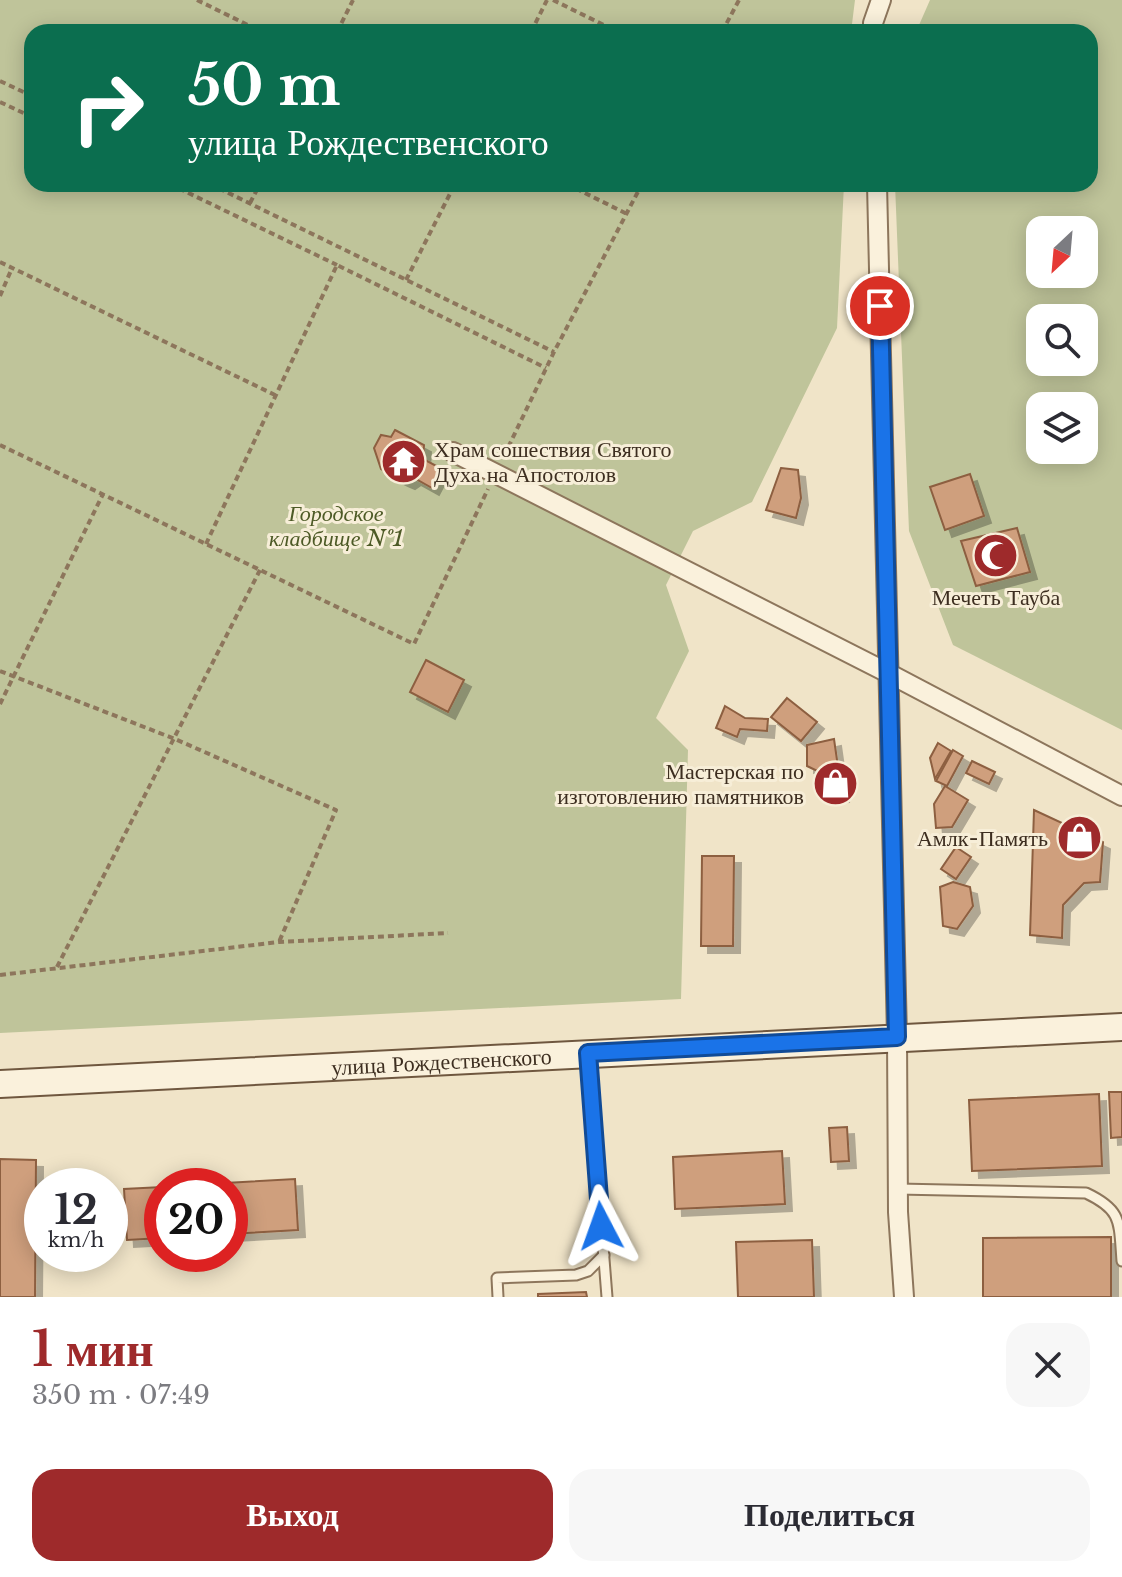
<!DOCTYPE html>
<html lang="ru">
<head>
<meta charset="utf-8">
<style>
  body { margin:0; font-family:"Libre Baskerville",serif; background:#f7f7f7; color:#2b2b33; height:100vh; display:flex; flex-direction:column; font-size:30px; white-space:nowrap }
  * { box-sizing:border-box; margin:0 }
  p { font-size:26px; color:#7c7c81 }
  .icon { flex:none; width:44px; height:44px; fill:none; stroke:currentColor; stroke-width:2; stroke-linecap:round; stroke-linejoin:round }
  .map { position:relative; height:1297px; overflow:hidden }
  .drawer { display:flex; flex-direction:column; background:#fff; flex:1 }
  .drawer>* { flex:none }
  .top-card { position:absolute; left:24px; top:24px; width:1074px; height:168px; border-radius:24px; box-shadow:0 4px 20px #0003; background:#0b6e4f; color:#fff; overflow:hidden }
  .needle { width:52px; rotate:206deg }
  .buttons { position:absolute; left:1026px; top:216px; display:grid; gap:16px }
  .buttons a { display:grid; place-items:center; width:72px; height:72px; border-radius:16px; background:#fff; box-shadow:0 4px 20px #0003; font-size:40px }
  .speed { position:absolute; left:24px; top:1168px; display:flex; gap:16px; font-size:40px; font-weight:700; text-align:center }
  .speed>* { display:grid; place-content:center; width:104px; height:104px; border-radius:50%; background:#fff; box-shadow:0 4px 20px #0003; line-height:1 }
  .speed small { font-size:20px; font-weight:400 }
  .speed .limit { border:12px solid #d22; background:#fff; color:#111 }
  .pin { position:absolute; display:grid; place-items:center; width:68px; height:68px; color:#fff; margin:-34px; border:4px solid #fff; border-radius:50%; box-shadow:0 2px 8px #0007 }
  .me { position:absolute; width:88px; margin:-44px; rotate:356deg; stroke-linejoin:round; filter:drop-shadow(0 0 6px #0008) }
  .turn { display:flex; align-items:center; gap:28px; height:168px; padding:0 32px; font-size:36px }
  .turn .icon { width:104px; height:104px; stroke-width:2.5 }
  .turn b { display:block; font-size:56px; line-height:68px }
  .round { display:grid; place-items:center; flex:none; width:84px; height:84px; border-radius:24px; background:#f7f7f7 }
  .head { display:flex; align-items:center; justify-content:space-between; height:136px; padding:0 32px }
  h1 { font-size:48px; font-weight:700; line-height:60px; color:#9e2a2b }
  .primary-button { display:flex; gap:16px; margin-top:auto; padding:16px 32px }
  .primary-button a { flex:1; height:92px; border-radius:24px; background:#9e2a2b; color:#fff; font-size:32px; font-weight:700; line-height:92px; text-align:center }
  .primary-button a+a { background:#f7f7f7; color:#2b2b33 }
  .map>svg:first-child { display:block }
  .cemetery { fill:#bfc49a; fill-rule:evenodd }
  .building { fill:#cf9f7d; stroke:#8d5f41; stroke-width:2; filter:url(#shadow) }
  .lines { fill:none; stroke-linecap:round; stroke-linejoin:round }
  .service-casing { stroke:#8d765c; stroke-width:13 }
  .minor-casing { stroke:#8d765c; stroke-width:22 }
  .secondary-casing { stroke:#6f573f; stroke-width:30 }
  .path { stroke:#8d765c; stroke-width:4; stroke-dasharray:6 4; stroke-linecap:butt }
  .service { stroke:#faf1dc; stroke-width:9 }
  .minor { stroke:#faf1dc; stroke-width:18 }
  .secondary { stroke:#faf1dc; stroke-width:26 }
  .route-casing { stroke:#114b97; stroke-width:20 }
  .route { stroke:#1a73e8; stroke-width:14 }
  .labels { text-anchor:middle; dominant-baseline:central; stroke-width:6; stroke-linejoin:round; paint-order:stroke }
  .poi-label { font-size:22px; fill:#3d2e20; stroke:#f7eed8; text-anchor:end }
  .park-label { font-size:22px; font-style:italic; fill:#4d5a26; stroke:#f7eed8 }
  .street-label { font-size:22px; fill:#3d2e20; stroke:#f7eed8 }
</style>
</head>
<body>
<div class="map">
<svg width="1122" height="1297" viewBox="0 0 1122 1297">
  <defs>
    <filter id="shadow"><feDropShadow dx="7" dy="7" stdDeviation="0" flood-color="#0004"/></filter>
  </defs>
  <rect width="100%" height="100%" fill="#f0e4c8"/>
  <g class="cemetery">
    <polygon points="0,0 855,0 851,32 32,32 32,184 844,184 837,328 752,502 693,531 666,585 689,651 656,718 688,750 681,999 0,1033"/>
    <path d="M930 0H1122V730L953 645 909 531 895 184H1090V32H916ZM1040 230H1084V274H1040ZM1040 318H1084V362H1040ZM1040 406H1084V450H1040Z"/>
  </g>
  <g class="building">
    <polygon points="395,430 424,445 423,459 442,469 432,488 414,478 408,482 401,479 381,469 374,448 381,435 391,437"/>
    <polygon points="781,468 798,470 801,498 796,518 766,510"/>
    <polygon points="970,474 984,516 945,530 930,487"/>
    <polygon points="1017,528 1030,572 976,586 961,541"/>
    <polygon points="426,660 464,680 448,712 410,692"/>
    <polygon points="787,698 817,722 801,741 771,717"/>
    <polygon points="725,706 745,718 768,719 767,731 740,729 737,737 716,728"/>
    <polygon points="834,739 842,795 825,796 830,777 807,766 807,745"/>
    <polygon points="938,743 951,751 935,779 930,758"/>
    <polygon points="953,750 963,756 947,786 936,781"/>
    <polygon points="972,761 995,772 989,784 966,773"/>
    <polygon points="945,786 968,800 952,827 936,828 934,804"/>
    <polygon points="1034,810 1103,842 1100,882 1084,883 1063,905 1062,938 1030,935"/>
    <polygon points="956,847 971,857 956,879 941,869"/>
    <polygon points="702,856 734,856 733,946 701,946"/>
    <polygon points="953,882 970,887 973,906 957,929 943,926 940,887"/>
    <polygon points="1109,1092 1122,1092 1122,1137 1111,1138"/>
    <polygon points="1099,1094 1102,1166 972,1171 969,1100"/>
    <polygon points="847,1127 849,1161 831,1162 829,1128"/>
    <polygon points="782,1151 785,1204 675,1209 673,1157"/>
    <polygon points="0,1159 36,1160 35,1297 0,1297"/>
    <polygon points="295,1179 298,1230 230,1234 230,1186 172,1186"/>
    <polygon points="162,1187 162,1238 127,1240 124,1189"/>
    <polygon points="1111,1237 1111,1297 983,1297 983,1238"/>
    <polygon points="812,1240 814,1297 738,1297 736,1242"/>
    <polygon points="586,1292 587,1297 538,1297 538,1294"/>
  </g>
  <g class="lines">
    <defs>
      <g id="service">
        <polyline points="588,1057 607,1297"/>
        <path d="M898 1189 1086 1193C1122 1210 1119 1221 1122 1261"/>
        <polyline points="498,1297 497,1278 576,1275 588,1271 604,1255"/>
      </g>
      <g id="minor">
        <polyline points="873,32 873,23 881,0"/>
        <polyline points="877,184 897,1037 898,1212 904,1297"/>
        <polyline points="453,452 888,673 1122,796"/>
      </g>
      <g id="secondary">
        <path id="s1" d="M0 1084 1122 1027"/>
      </g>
    </defs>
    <use href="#service" class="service-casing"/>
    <use href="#minor" class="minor-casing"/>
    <use href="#secondary" class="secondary-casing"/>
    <g class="path">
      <polyline points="197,0 262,32"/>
      <polyline points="553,0 618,32"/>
      <polyline points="337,32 353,0"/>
      <polyline points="531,32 547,0"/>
      <polyline points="722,32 739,0"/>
      <polyline points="0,81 32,96"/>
      <polyline points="0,102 32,117"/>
      <polyline points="170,184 337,265"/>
      <polyline points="210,184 554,352"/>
      <polyline points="567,184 627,214"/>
      <polyline points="250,203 260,184"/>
      <polyline points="0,262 275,395"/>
      <polyline points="406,280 455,184"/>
      <polyline points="0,296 12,268"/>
      <polyline points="0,445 414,644 488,489"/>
      <polyline points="504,456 554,352 642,184"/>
      <polyline points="206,544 337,265 546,368"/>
      <polyline points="0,671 175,739 336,810 279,942"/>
      <polyline points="0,704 103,494"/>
      <polyline points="57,967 260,570"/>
      <polyline points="0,975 279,942 448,933"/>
    </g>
    <use href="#service" class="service"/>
    <use href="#minor" class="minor"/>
    <use href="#secondary" class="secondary"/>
  </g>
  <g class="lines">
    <defs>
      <polyline id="route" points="601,1226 588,1053 897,1037 880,306"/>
    </defs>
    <use href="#route" class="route-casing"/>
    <use href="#route" class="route"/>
  </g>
  <defs>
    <symbol id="temple-disc" viewBox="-11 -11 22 22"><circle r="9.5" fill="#9e2a2b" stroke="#f7eed8"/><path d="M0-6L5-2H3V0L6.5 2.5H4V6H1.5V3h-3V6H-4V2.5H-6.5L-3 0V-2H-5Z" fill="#fff"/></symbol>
    <symbol id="mosque-disc" viewBox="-11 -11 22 22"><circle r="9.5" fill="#9e2a2b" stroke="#f7eed8"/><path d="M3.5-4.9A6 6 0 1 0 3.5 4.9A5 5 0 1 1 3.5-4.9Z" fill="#fff"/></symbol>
    <symbol id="shop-disc" viewBox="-11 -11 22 22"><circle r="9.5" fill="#9e2a2b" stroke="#f7eed8"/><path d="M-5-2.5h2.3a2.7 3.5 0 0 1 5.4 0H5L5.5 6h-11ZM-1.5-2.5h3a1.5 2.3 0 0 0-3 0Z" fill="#fff"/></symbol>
  </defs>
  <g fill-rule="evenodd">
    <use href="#temple-disc" x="378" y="436" width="51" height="51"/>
    <use href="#mosque-disc" x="970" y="530" width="51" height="51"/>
    <use href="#shop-disc" x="810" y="758" width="51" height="51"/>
    <use href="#shop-disc" x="1054" y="812" width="51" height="51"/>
  </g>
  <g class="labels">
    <g class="poi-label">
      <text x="434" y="449" text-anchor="start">Храм сошествия Святого<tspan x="434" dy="25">Духа на Апостолов</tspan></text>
      <text x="996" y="597" text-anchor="middle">Мечеть Тауба</text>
      <text x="804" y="771">Мастерская по<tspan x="804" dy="25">изготовлению памятников</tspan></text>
      <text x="1048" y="838">Амлк-Память</text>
    </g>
    <g class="park-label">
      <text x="336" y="513">Городское<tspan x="336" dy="25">кладбище №1</tspan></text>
    </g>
    <g class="street-label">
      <text stroke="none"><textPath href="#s1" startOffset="442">улица Рождественского</textPath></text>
    </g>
  </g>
</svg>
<div class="buttons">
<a><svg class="needle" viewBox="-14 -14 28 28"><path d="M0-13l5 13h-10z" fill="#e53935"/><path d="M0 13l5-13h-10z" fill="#7c7c81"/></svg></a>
<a><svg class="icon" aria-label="search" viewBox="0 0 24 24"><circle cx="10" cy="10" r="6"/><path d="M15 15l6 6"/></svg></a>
<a><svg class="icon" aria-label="layers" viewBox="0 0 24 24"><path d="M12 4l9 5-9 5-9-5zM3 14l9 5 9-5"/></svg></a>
</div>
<div class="speed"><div>12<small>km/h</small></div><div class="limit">20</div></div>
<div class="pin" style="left:880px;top:306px;background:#d93025"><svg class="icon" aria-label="arrive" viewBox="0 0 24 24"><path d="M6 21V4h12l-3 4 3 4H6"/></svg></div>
<svg class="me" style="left:601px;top:1226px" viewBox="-20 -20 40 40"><path d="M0-17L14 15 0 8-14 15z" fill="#1a73e8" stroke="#fff" stroke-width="4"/></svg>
<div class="top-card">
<div class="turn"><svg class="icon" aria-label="right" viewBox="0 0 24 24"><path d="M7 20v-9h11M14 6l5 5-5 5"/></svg><div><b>50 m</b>улица Рождественского</div></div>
</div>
</div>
<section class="drawer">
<div class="head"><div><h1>1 мин</h1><p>350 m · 07:49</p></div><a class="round"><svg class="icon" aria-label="close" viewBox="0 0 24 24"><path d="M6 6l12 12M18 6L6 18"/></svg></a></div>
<div class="primary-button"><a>Выход</a><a>Поделиться</a></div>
</section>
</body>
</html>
